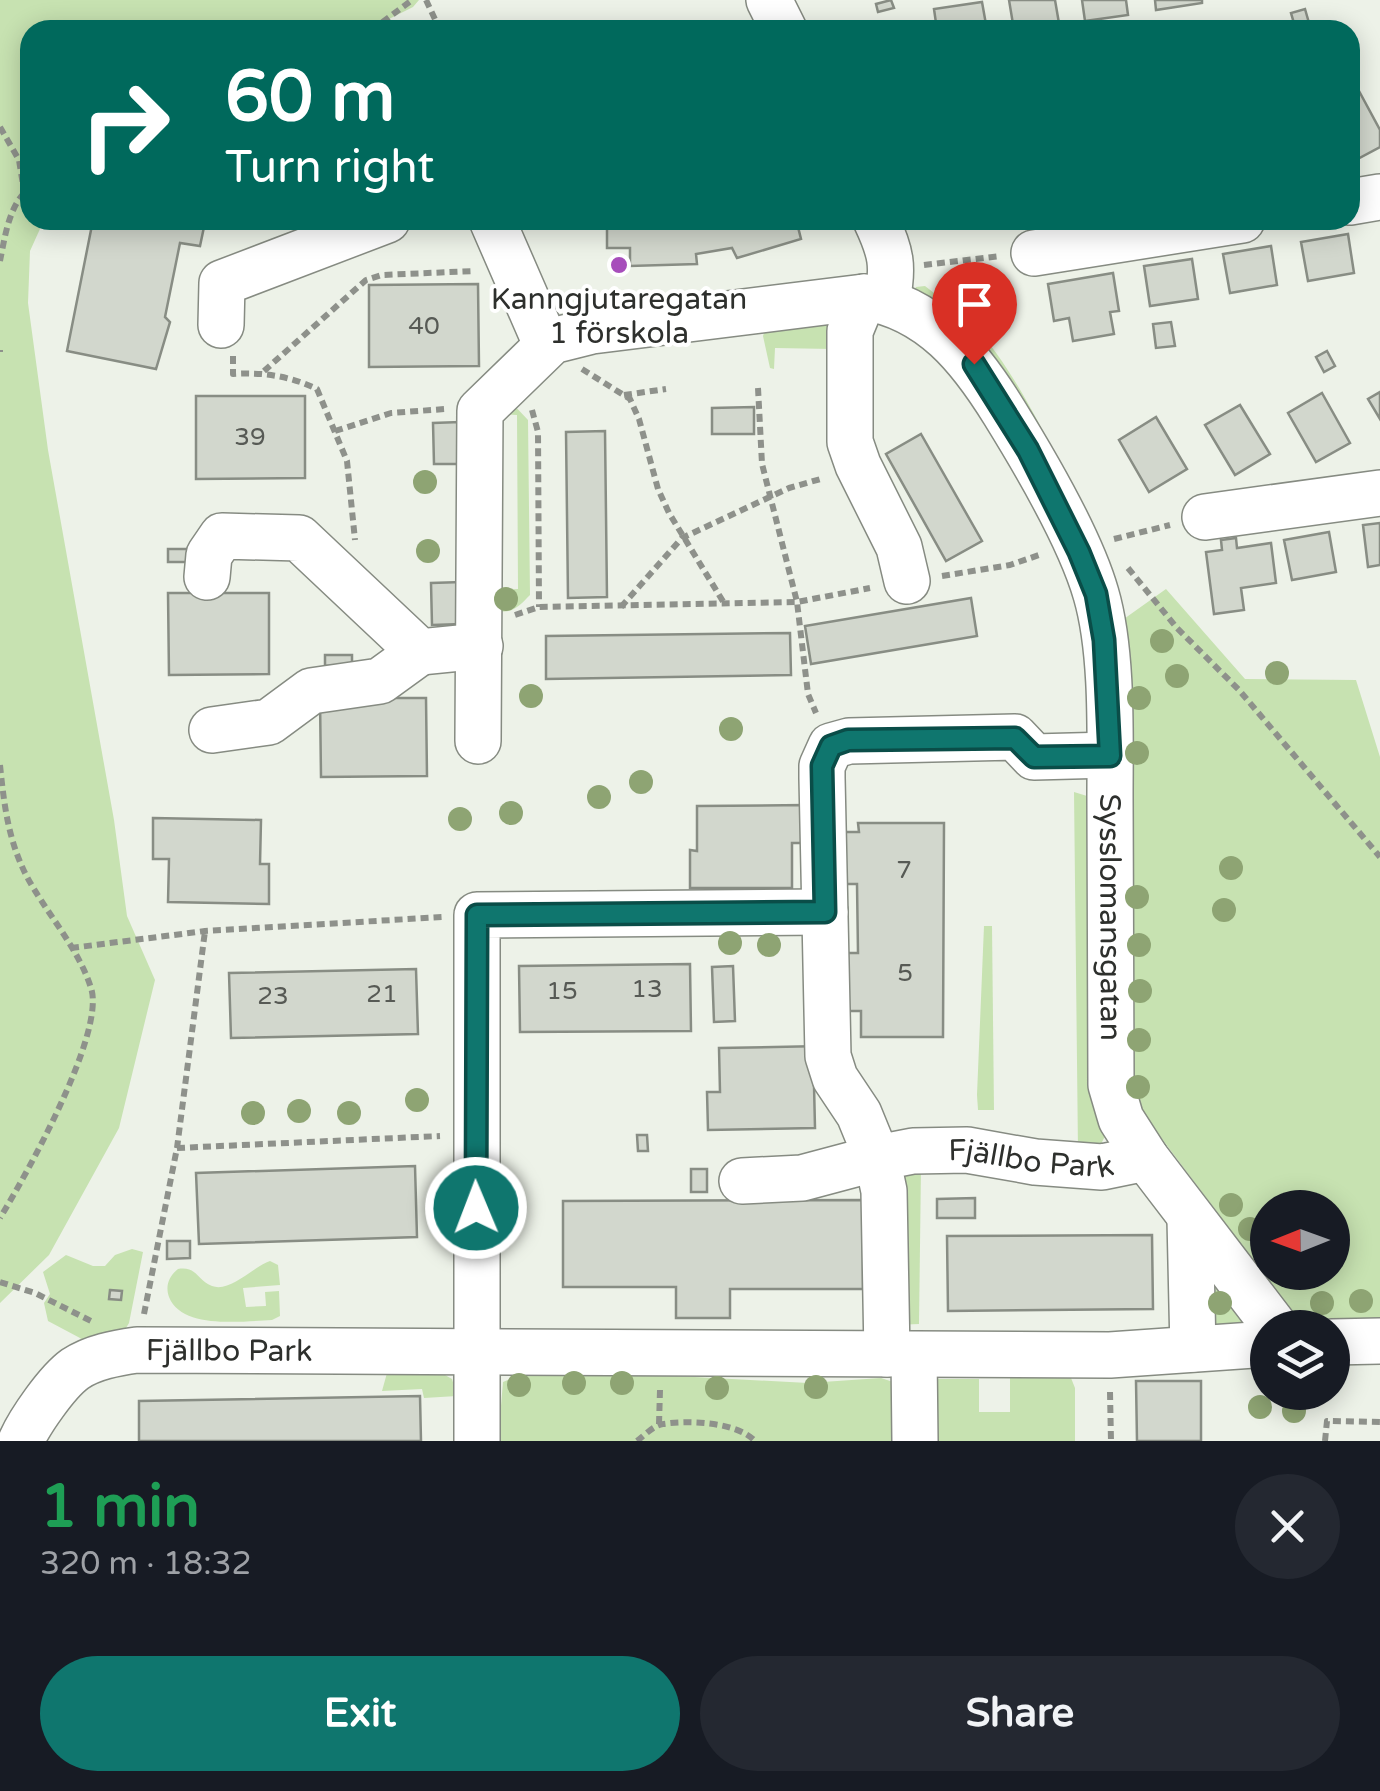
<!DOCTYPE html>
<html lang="en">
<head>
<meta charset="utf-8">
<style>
  body { margin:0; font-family:"Varela Round",sans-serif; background:#242831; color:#f1f3f6; height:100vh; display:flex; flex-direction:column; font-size:38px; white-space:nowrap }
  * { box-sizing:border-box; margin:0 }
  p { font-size:32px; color:#9ea1a6 }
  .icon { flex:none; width:55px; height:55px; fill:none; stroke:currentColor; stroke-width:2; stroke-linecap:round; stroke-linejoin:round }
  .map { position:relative; height:1441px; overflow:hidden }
  .side { display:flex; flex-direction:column; background:#171b24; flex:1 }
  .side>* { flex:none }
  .top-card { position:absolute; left:20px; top:20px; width:1340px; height:210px; border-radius:30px; box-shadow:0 5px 25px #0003; background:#00695c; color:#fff; overflow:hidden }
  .needle { width:65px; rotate:269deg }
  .fabs { position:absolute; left:1250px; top:1190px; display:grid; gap:20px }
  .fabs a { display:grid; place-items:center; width:100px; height:100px; border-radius:50%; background:#171b24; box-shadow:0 5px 25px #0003; font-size:50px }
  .pin { position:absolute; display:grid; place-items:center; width:85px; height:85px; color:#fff; margin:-102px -42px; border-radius:50% 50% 50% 0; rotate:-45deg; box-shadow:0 0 10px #0007 }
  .pin .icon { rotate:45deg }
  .me { position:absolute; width:110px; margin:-55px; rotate:359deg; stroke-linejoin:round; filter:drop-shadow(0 0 8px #0008) }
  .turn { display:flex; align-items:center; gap:35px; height:210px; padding:0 40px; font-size:45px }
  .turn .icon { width:130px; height:130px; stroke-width:2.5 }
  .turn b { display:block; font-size:70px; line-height:85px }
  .round { display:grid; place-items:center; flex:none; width:105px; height:105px; border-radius:52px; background:#242831 }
  .head { display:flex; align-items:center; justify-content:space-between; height:170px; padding:0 40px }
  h1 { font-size:60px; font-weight:800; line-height:75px; color:#1e9e55 }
  .button { display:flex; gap:20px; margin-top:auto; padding:20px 40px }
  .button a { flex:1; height:115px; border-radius:60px; background:#0f766e; color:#fff; font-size:40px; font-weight:800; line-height:115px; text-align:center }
  .button a+a { background:#242831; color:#f1f3f6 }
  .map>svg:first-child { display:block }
  .green { fill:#c7e2b1; fill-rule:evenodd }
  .building { fill:#d2d7cd; stroke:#888d84; stroke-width:2.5 }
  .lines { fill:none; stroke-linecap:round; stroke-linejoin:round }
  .minor-casing { stroke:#868b82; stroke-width:48 }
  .path { stroke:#8e918b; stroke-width:6; stroke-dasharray:8 5; stroke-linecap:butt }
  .minor { stroke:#fff; stroke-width:45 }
  .tree { fill:#8ea473 }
  .route-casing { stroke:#0a4d48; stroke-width:25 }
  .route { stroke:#0f766e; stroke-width:18 }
  .poi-dot { fill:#a74ebb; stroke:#fff; stroke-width:4 }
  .labels { text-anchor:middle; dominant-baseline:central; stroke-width:8; stroke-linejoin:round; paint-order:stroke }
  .number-label { font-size:25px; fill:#575a55 }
  .poi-label { font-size:30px; fill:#2e302d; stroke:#fff }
  .street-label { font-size:30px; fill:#2e302d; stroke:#fff }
</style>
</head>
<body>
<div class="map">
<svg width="1380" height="1441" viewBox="0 0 1380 1441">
  <rect width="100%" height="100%" fill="#edf2e8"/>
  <g class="green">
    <polygon points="0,0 419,0 413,7 367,30 30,30 30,220 44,220 30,251 28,303 48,450 114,820 127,916 155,980 119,1128 49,1255 0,1303"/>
    <path d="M925 286C941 299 959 310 974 326 1016 370 1054 453 1082 508L913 292 916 287Z"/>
    <polygon points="831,318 833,349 775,348 774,369 770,368 763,336 765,330"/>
    <path d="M511 402 528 420 530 595C521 604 513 614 499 611L494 590 518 589 517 415 495 414Z"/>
    <path d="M1166 589 1245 679 1356 680 1380 757V1323L1301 1324 1126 1091 1114 626ZM1268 1208H1332V1272H1268Z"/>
    <polygon points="1074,792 1087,796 1088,1073 1105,1136 1100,1146 1078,1151"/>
    <polygon points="984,926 992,926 994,1110 978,1110 977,1095"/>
    <polygon points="921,1168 919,1324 895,1325 900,1175"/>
    <polygon points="132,1249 143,1252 129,1323 123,1333 95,1353 80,1338 48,1321 44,1303 50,1294 43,1272 66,1255 93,1266 105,1266 115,1255"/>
    <path d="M270 1261 278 1265 280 1285 243 1288 246 1307 266 1306 265 1292 279 1291 280 1316 272 1320C243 1321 182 1330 169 1297 165 1286 169 1276 178 1269 197 1266 197 1280 212 1286 230 1293 254 1266 270 1261Z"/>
    <polygon points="1210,1276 1244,1322 1241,1326 1213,1327"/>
    <polygon points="387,1373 445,1375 452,1379 457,1396 424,1398 422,1389 382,1391"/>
    <polygon points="522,1374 676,1376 808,1383 881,1378 896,1383 906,1441 498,1441 503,1382"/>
    <polygon points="1010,1376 1071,1378 1075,1388 1075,1441 933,1441 932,1387 938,1379 979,1379 979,1412 1010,1412"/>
  </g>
  <g class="building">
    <polygon points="891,0 894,8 878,12 876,4"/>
    <polygon points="1009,0 1055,0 1060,29 1014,30"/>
    <polygon points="1082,0 1126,0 1128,15 1085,21"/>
    <polygon points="1155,0 1202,0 1202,3 1156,10"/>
    <polygon points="982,2 987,30 937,30 934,9"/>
    <polygon points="1305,9 1311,30 1296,30 1291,13"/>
    <polygon points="1359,91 1380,130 1380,147 1352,162 1350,96"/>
    <polygon points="93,220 224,220 204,227 200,246 180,243 165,317 170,322 156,369 67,351"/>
    <polygon points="607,220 806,220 797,223 801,239 737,258 732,248 696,254 697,264 630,266 630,248 607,248"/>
    <polygon points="1348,234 1354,273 1308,281 1301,242"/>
    <polygon points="1271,246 1277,285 1230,293 1223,254"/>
    <polygon points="1192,259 1198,299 1150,306 1144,266"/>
    <polygon points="1113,273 1119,311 1110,312 1114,334 1073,341 1069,318 1054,321 1048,284"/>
    <polygon points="478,284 479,366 369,367 369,285"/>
    <polygon points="1171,322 1175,346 1156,348 1153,324"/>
    <polygon points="1327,351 1335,366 1324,372 1316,357"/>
    <polygon points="1380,392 1380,419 1368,399"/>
    <polygon points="1322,393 1350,443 1316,462 1288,413"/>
    <polygon points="196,396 305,396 305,478 196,479"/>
    <polygon points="1240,405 1270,454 1235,475 1205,425"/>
    <polygon points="754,407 754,434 712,434 712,408"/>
    <polygon points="1156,417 1187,469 1149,492 1119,440"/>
    <polygon points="460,422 461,464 434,464 433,423"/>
    <polygon points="605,431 607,597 568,598 566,432"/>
    <polygon points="921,434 982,541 946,561 886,454"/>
    <polygon points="1380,523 1380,565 1368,567 1363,525"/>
    <polygon points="1329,532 1336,572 1292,580 1284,540"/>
    <polygon points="1236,538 1237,548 1271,543 1276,583 1241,588 1244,610 1214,614 1206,552 1222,550 1221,540"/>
    <rect x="168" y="549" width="29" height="13"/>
    <polygon points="462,582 462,624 432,625 431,583"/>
    <polygon points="168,593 269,593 269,674 169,675"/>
    <polygon points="971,598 977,636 811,664 805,626"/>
    <polygon points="790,633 791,675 546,679 546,636"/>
    <polygon points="325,655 352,655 352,665 325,666"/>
    <polygon points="320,698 426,698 427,776 321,777"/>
    <polygon points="805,805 805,843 792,843 792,888 690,888 690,850 697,851 697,806"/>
    <polygon points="153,818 261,820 260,864 269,864 269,904 168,902 169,859 153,859"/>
    <polygon points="858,823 944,823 943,1037 861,1037 861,1011 837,1011 837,953 858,953 857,884 836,884 836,832 859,832"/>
    <polygon points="690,964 691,1031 520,1032 519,966"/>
    <polygon points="733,966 735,1021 714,1022 712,967"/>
    <polygon points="416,969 418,1034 231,1038 229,973"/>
    <polygon points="822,1046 814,1085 815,1128 708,1130 707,1092 720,1092 719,1048"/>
    <polygon points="637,1135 647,1135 648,1151 638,1151"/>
    <polygon points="415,1166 417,1237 199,1244 196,1173"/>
    <rect x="691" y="1169" width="16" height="23"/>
    <polygon points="975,1198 975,1218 937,1218 937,1199"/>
    <polygon points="863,1200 863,1289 730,1289 730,1318 676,1318 676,1287 563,1287 563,1201"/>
    <polygon points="1152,1235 1153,1309 948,1311 947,1236"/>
    <polygon points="167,1241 190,1241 190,1258 167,1259"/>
    <polygon points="110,1290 122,1291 121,1300 109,1299"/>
    <polygon points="1136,1381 1201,1381 1201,1441 1137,1441"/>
    <polygon points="420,1396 421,1441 139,1441 139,1401"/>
  </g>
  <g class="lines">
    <defs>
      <g id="minor">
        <polyline points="769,0 784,30"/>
        <polyline points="1350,202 1380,197"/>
        <polyline points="492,220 546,344"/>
        <path d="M876 220C891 252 894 266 887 300"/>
        <polyline points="1034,253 1242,220"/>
        <polyline points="864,297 850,331 850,442 858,465 899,547 907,581"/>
        <polyline points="221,325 222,283 387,220"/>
        <polyline points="1205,517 1380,493"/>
        <polyline points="207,577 209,555 222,536 299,538 420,652 480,646"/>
        <polyline points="212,730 269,722 311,691 380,681 420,652"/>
        <path id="s1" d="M478 741 480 411 552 341 592 331 864 297C931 308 970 357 1004 412 1035 462 1080 538 1096 594 1113 652 1110 736 1110 797 1110 893 1111 989 1111 1085L1121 1119 1146 1158 1276 1328"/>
        <polyline points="742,1181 802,1178 877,1158 859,1114 835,1078 828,1056 822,778 822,766 831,746 849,741 1015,737 1034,757 1110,755"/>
        <polyline points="1190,1219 1193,1349"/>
        <polyline points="1332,1342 1380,1341"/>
        <path id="s2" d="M887 1354 884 1191 877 1158 913 1151 967 1150 1035 1162 1102 1167 1146 1158"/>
        <polyline points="914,1355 915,1441"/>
        <path id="s3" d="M21 1441C30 1421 57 1382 75 1369 93 1357 116 1353 137 1350L1110 1355 1268 1344"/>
        <polyline points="477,1441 477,915 825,912"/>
      </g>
    </defs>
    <use href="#minor" class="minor-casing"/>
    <g class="path">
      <polyline points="426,0 440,30"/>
      <polyline points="372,30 412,0"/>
      <polyline points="0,127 19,160 24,191"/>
      <path d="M0 261C5 237 9 203 30 188"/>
      <polyline points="924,265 1001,256"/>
      <polyline points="0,350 0,352"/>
      <path d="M233 356V374C263 372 290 376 317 389L347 461 355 540"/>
      <polyline points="582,369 630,399 639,419 658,489 669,513 724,603"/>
      <polyline points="264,371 366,280 382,275 475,271"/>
      <polyline points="758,388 762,464 797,602 808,694 816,713"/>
      <polyline points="624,395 666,389"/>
      <polyline points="532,410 538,432 539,607"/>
      <polyline points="335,431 391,413 445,409"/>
      <polyline points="1114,539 1170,525"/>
      <polyline points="1128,568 1177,628 1239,690 1380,857"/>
      <polyline points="942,576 1010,565 1042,554"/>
      <polyline points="621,607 682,538 789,488 824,478"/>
      <polyline points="515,615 539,607 797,602 870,588"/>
      <path d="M0 765C4 804 8 839 26 875 46 913 78 947 91 988 106 1033 25 1177 0 1218"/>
      <polyline points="71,948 205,931 443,917"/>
      <polyline points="177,1148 440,1136"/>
      <polyline points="0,1282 35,1293 91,1321"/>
      <polyline points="144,1314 177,1148 205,931"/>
      <polyline points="1110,1392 1111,1441"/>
      <polyline points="659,1424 660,1390"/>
      <path d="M637 1441C645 1435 654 1425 663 1424 689 1420 737 1422 755 1441"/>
      <polyline points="1325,1441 1327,1421 1380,1422"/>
    </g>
    <use href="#minor" class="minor"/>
  </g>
  <g class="tree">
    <circle cx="425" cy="482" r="12"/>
    <circle cx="428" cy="551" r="12"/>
    <circle cx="506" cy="599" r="12"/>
    <circle cx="1162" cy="641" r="12"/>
    <circle cx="1277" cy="673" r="12"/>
    <circle cx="1177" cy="676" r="12"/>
    <circle cx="531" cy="696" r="12"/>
    <circle cx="1139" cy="698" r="12"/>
    <circle cx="731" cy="729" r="12"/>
    <circle cx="1137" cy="753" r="12"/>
    <circle cx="641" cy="782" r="12"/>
    <circle cx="599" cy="797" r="12"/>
    <circle cx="511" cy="813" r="12"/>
    <circle cx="460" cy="819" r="12"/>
    <circle cx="1231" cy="868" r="12"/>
    <circle cx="1137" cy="897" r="12"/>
    <circle cx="1224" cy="910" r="12"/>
    <circle cx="730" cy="943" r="12"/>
    <circle cx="769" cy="945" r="12"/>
    <circle cx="1139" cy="945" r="12"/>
    <circle cx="1140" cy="991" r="12"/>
    <circle cx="1139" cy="1040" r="12"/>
    <circle cx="1138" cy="1087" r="12"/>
    <circle cx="417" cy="1100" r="12"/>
    <circle cx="299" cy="1111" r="12"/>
    <circle cx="253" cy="1113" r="12"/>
    <circle cx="349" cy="1113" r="12"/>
    <circle cx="1231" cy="1205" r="12"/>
    <circle cx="1250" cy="1229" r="12"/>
    <circle cx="1361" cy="1301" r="12"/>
    <circle cx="1220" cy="1303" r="12"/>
    <circle cx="1322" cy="1303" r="12"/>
    <circle cx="574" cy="1383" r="12"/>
    <circle cx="622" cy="1383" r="12"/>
    <circle cx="519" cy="1385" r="12"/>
    <circle cx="816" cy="1387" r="12"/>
    <circle cx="717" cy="1388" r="12"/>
    <circle cx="1260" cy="1407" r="12"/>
    <circle cx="1294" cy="1411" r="12"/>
  </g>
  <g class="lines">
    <defs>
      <polyline id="route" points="476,1208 477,915 825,912 822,766 831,746 848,740 1015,738 1034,757 1110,756 1104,640 1096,594 1079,552 1028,450 974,364"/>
    </defs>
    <use href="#route" class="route-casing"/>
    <use href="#route" class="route"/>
  </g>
  <circle class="poi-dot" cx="619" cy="265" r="10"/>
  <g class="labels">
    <g class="number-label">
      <text x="424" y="326">40</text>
      <text x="250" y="437">39</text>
      <text x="904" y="870">7</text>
      <text x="905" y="973">5</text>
      <text x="647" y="989">13</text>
      <text x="562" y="991">15</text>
      <text x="382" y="994">21</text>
      <text x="273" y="996">23</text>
    </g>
    <g class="poi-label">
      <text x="619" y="299">Kanngjutaregatan<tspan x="619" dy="34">1 förskola</tspan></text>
    </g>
    <g class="street-label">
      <text stroke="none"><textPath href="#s1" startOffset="1462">Sysslomansgatan</textPath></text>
      <text stroke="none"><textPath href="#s2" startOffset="352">Fjällbo Park</textPath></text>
      <text stroke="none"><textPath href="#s3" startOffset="248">Fjällbo Park</textPath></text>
    </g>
  </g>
</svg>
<div class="fabs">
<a><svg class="needle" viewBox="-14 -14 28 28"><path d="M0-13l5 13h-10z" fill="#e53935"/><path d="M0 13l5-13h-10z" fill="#9ea1a6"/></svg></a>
<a><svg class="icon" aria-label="layers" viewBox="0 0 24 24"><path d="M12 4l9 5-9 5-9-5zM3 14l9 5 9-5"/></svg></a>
</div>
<div class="pin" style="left:974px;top:364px;background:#d93025"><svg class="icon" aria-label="arrive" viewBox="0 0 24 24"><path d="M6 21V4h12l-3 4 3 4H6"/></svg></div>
<svg class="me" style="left:476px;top:1208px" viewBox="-20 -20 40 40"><circle r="17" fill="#0f766e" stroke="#fff" stroke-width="3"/><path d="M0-11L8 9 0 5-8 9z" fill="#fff"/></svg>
<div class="top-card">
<div class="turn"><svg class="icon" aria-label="right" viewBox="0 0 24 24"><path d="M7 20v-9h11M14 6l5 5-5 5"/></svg><div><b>60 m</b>Turn right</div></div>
</div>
</div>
<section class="side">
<div class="head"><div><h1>1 min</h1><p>320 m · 18:32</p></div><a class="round"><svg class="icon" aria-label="close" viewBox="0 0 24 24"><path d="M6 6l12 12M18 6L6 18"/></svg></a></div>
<div class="button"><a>Exit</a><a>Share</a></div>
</section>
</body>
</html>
